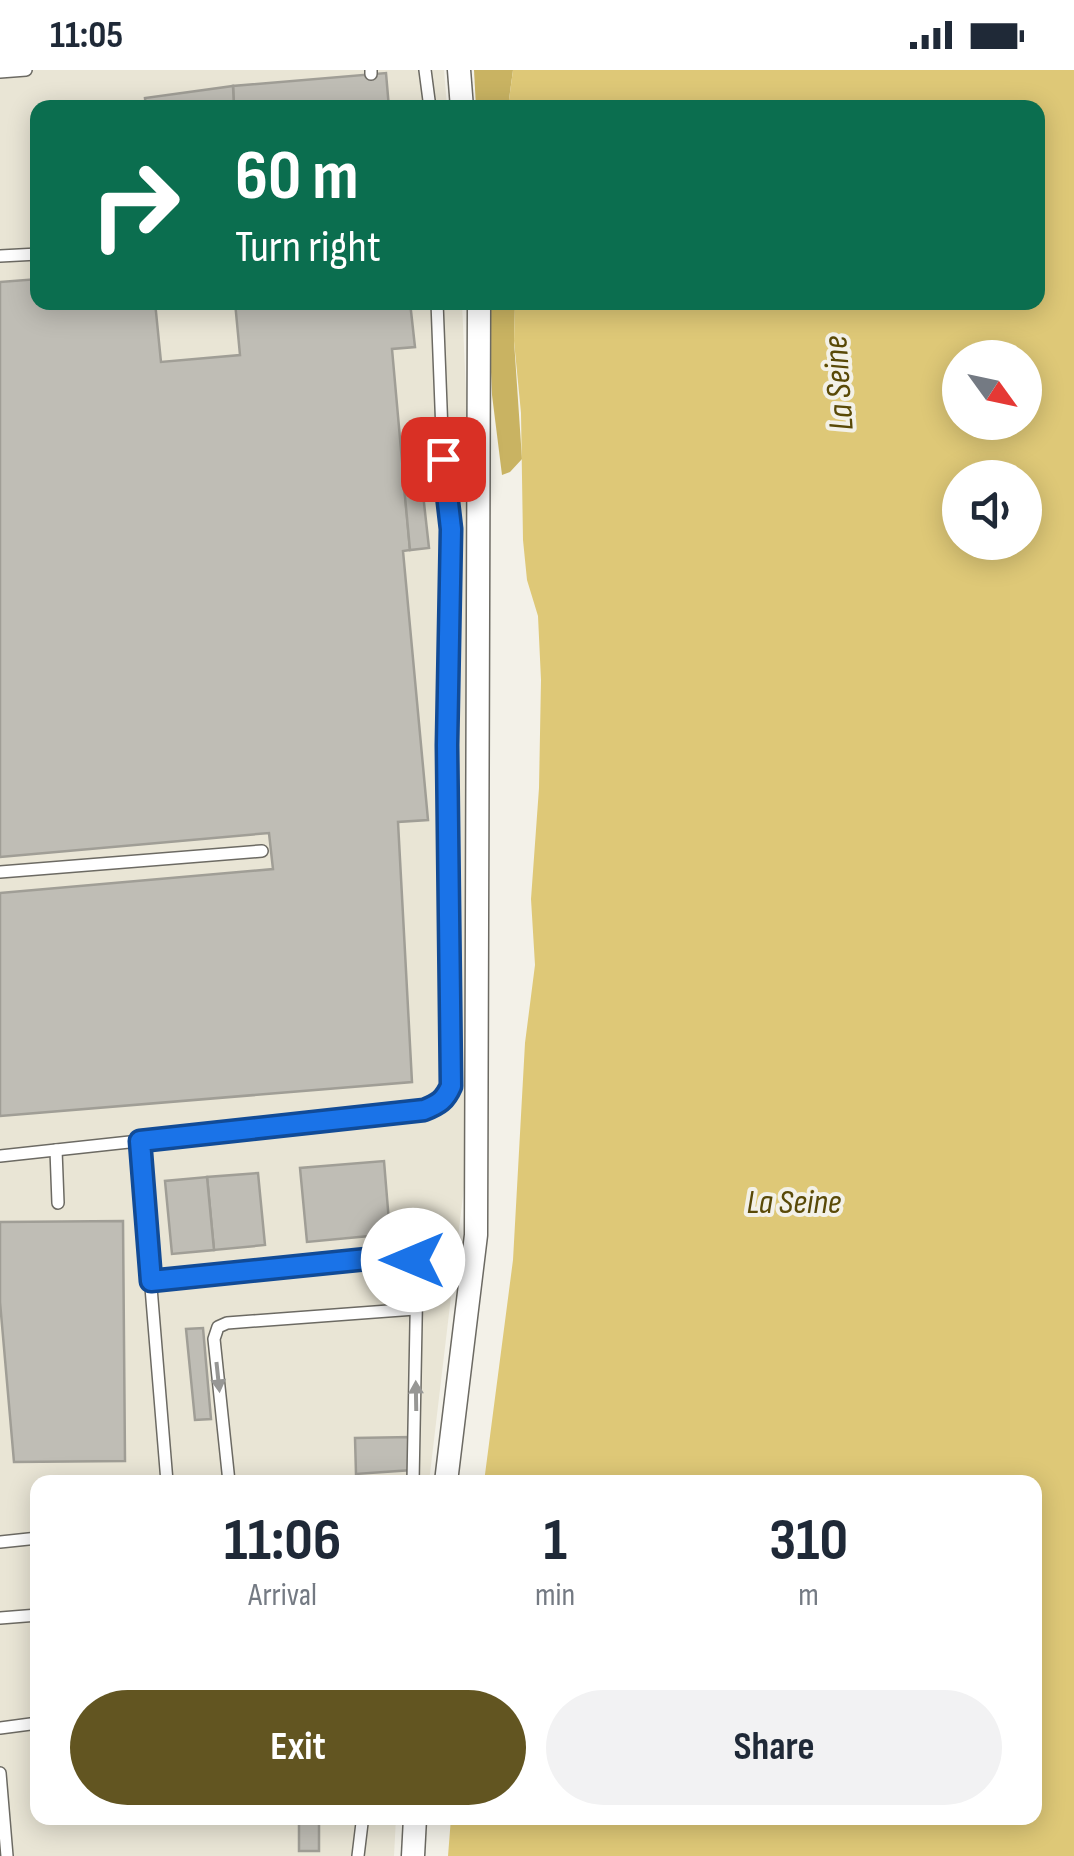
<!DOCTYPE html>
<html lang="en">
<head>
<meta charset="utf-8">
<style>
  body { margin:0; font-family:"Sofia Sans Condensed",sans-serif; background:#f2f2f3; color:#1f2937; height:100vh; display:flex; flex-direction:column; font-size:38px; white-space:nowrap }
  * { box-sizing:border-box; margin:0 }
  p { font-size:32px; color:#747a83 }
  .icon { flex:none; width:55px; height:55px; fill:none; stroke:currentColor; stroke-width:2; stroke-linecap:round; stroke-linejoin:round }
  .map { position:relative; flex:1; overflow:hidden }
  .side { position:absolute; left:30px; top:1405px; width:1012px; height:350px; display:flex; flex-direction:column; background:#fff; border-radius:20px; box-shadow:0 5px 25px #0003 }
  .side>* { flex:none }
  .hud { position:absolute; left:30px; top:30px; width:1015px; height:210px; border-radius:20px; box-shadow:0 5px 25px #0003; background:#0b6e4f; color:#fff; overflow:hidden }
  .needle { width:65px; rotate:123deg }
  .fabs { position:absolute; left:942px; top:270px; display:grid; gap:20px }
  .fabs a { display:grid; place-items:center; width:100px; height:100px; border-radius:50%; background:#fff; box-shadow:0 5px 25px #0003; font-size:50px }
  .pin { position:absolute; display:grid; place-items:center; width:85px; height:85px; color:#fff; margin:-42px; border-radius:20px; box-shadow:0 5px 15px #0006 }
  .me { position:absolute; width:110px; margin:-55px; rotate:270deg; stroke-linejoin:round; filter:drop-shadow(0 0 8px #0008) }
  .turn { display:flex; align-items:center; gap:35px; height:210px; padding:0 40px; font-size:45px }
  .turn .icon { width:130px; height:130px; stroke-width:2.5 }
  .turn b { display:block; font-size:70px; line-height:85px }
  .eta { display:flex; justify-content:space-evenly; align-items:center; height:170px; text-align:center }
  .eta b { font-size:60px; font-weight:700; line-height:70px }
  .button { display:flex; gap:20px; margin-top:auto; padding:20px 40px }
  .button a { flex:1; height:115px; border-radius:60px; background:#625521; color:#fff; font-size:40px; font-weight:700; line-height:115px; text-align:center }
  .button a+a { background:#f2f2f3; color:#1f2937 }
  .status { display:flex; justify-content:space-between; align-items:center; height:70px; padding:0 50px; background:#fff; direction:ltr }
  .status svg { height:28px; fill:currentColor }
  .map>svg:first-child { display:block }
  .built { fill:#e9e5d5 }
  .forest { fill:#c9b362 }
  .water { fill:#dec877; fill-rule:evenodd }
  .building { fill:#bfbdb5; stroke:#a09e96; stroke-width:2.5 }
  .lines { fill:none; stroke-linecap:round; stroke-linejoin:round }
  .service-casing { stroke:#6c6a63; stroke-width:14 }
  .minor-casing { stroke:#6c6a63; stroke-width:25 }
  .service { stroke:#fff; stroke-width:11 }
  .minor { stroke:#fff; stroke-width:22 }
  .oneway { fill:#979795 }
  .route-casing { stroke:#114b97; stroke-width:25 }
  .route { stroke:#1a73e8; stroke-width:18 }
  .labels { text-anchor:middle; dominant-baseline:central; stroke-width:8; stroke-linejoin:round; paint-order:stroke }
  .water-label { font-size:35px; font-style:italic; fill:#594907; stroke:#f3f1e8 }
</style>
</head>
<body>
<div class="status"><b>11:05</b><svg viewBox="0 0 49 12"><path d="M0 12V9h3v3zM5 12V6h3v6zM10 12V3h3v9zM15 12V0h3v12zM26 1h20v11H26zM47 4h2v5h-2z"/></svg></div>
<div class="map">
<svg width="1074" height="1786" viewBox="0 0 1074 1786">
  <rect width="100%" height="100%" fill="#f3f1e8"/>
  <polygon class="built" points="0,0 444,0 447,37 38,38 38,232 462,233 468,367 472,1050 429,1412 38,1412 38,1748 396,1748 394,1786 0,1786"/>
  <g class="forest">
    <polygon points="474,0 513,0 508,37 476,37"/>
    <polygon points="488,233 515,233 514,271 522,389 510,402 502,405 492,325"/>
  </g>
  <path class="water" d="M513 0H1074V1786H448L451 1748H1035V1412H484L513 1190 525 973 535 895 531 829 539 718 541 610 538 546 527 510 523 470 521 343 514 271 515 233 1038 232V38L508 37ZM960 288H1025V352H960ZM960 408H1025V472H960Z"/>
  <g class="building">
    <polygon points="386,3 389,38 234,38 233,16"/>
    <polygon points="233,16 234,38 146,38 145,28"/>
    <polygon points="38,209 38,232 155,232 161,292 240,285 235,232 410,232 415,277 392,279 410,480 403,481 428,750 398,752 412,1012 0,1046 0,823 273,799 269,763 0,787 0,212"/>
    <polygon points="422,415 429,478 410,480 404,416"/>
    <polygon points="384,1091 390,1164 307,1172 300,1098"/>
    <polygon points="258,1103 265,1175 214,1180 207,1107"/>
    <polygon points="207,1107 214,1180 172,1184 165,1111"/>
    <polygon points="123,1151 125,1391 14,1392 0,1232 0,1152"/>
    <polygon points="203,1258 211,1349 195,1350 186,1259"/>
    <polygon points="411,1367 412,1400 356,1404 355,1368"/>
    <rect x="299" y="1748" width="20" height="33"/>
  </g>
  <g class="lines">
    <defs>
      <g id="service">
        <polyline points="371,0 371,4"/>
        <polyline points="425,0 430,38"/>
        <polyline points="0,2 26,0"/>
        <polyline points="0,186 38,184"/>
        <polyline points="0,802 262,781"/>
        <polyline points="139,1071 167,1412"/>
        <polyline points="56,1080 58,1133"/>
        <path d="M0 1086 424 1040C439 1034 445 1030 451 1016L447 675 451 459 443 389 437 232"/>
        <polyline points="151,1211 406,1185 413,1190 417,1200 413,1412"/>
        <polyline points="229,1412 214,1269 218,1257 227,1253 415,1239"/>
        <polyline points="0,1472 38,1468"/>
        <polyline points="0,1548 38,1545"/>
        <polyline points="0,1658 38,1653"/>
        <polyline points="0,1703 7,1786"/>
        <polyline points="358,1786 362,1753"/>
      </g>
      <g id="minor">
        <polyline points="459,0 462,38"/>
        <polyline points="446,1412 476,1165 479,232"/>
        <polyline points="413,1786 415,1748"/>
      </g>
    </defs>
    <use href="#service" class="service-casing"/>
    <use href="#minor" class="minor-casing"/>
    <use href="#service" class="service"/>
    <use href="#minor" class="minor"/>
  </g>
  <defs><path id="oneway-solid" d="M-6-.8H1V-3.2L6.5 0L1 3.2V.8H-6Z" transform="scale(2.5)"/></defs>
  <g class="oneway">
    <use href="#oneway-solid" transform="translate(218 1307) rotate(84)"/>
    <use href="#oneway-solid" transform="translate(416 1326) rotate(-91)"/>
  </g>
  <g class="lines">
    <defs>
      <path id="route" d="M413 1190 406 1185 151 1211 140 1071 424 1040C439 1034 445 1030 451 1016L447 675 451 459 443 389"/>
    </defs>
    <use href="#route" class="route-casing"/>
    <use href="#route" class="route"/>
  </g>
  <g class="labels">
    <g class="water-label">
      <text transform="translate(839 313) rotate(-94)">La Seine</text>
      <text x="794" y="1132">La Seine</text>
    </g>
  </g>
</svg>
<div class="fabs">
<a><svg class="needle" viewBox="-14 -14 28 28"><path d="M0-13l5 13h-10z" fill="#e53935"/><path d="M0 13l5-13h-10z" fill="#747a83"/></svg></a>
<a><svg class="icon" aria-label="sound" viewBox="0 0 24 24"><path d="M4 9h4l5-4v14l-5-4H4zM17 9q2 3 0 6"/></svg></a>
</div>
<div class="pin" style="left:443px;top:389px;background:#d93025"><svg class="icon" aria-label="arrive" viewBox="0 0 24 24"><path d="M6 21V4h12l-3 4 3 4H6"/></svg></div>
<svg class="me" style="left:413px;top:1190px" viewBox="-20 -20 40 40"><circle r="19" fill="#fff"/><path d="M0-13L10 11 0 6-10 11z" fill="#1a73e8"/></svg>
<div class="hud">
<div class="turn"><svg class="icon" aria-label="right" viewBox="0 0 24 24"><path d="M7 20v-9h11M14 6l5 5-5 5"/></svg><div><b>60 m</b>Turn right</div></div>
</div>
<section class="side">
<div class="eta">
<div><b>11:06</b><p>Arrival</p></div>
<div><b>1</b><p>min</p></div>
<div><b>310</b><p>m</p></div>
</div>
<div class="button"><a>Exit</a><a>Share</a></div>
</section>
</div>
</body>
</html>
